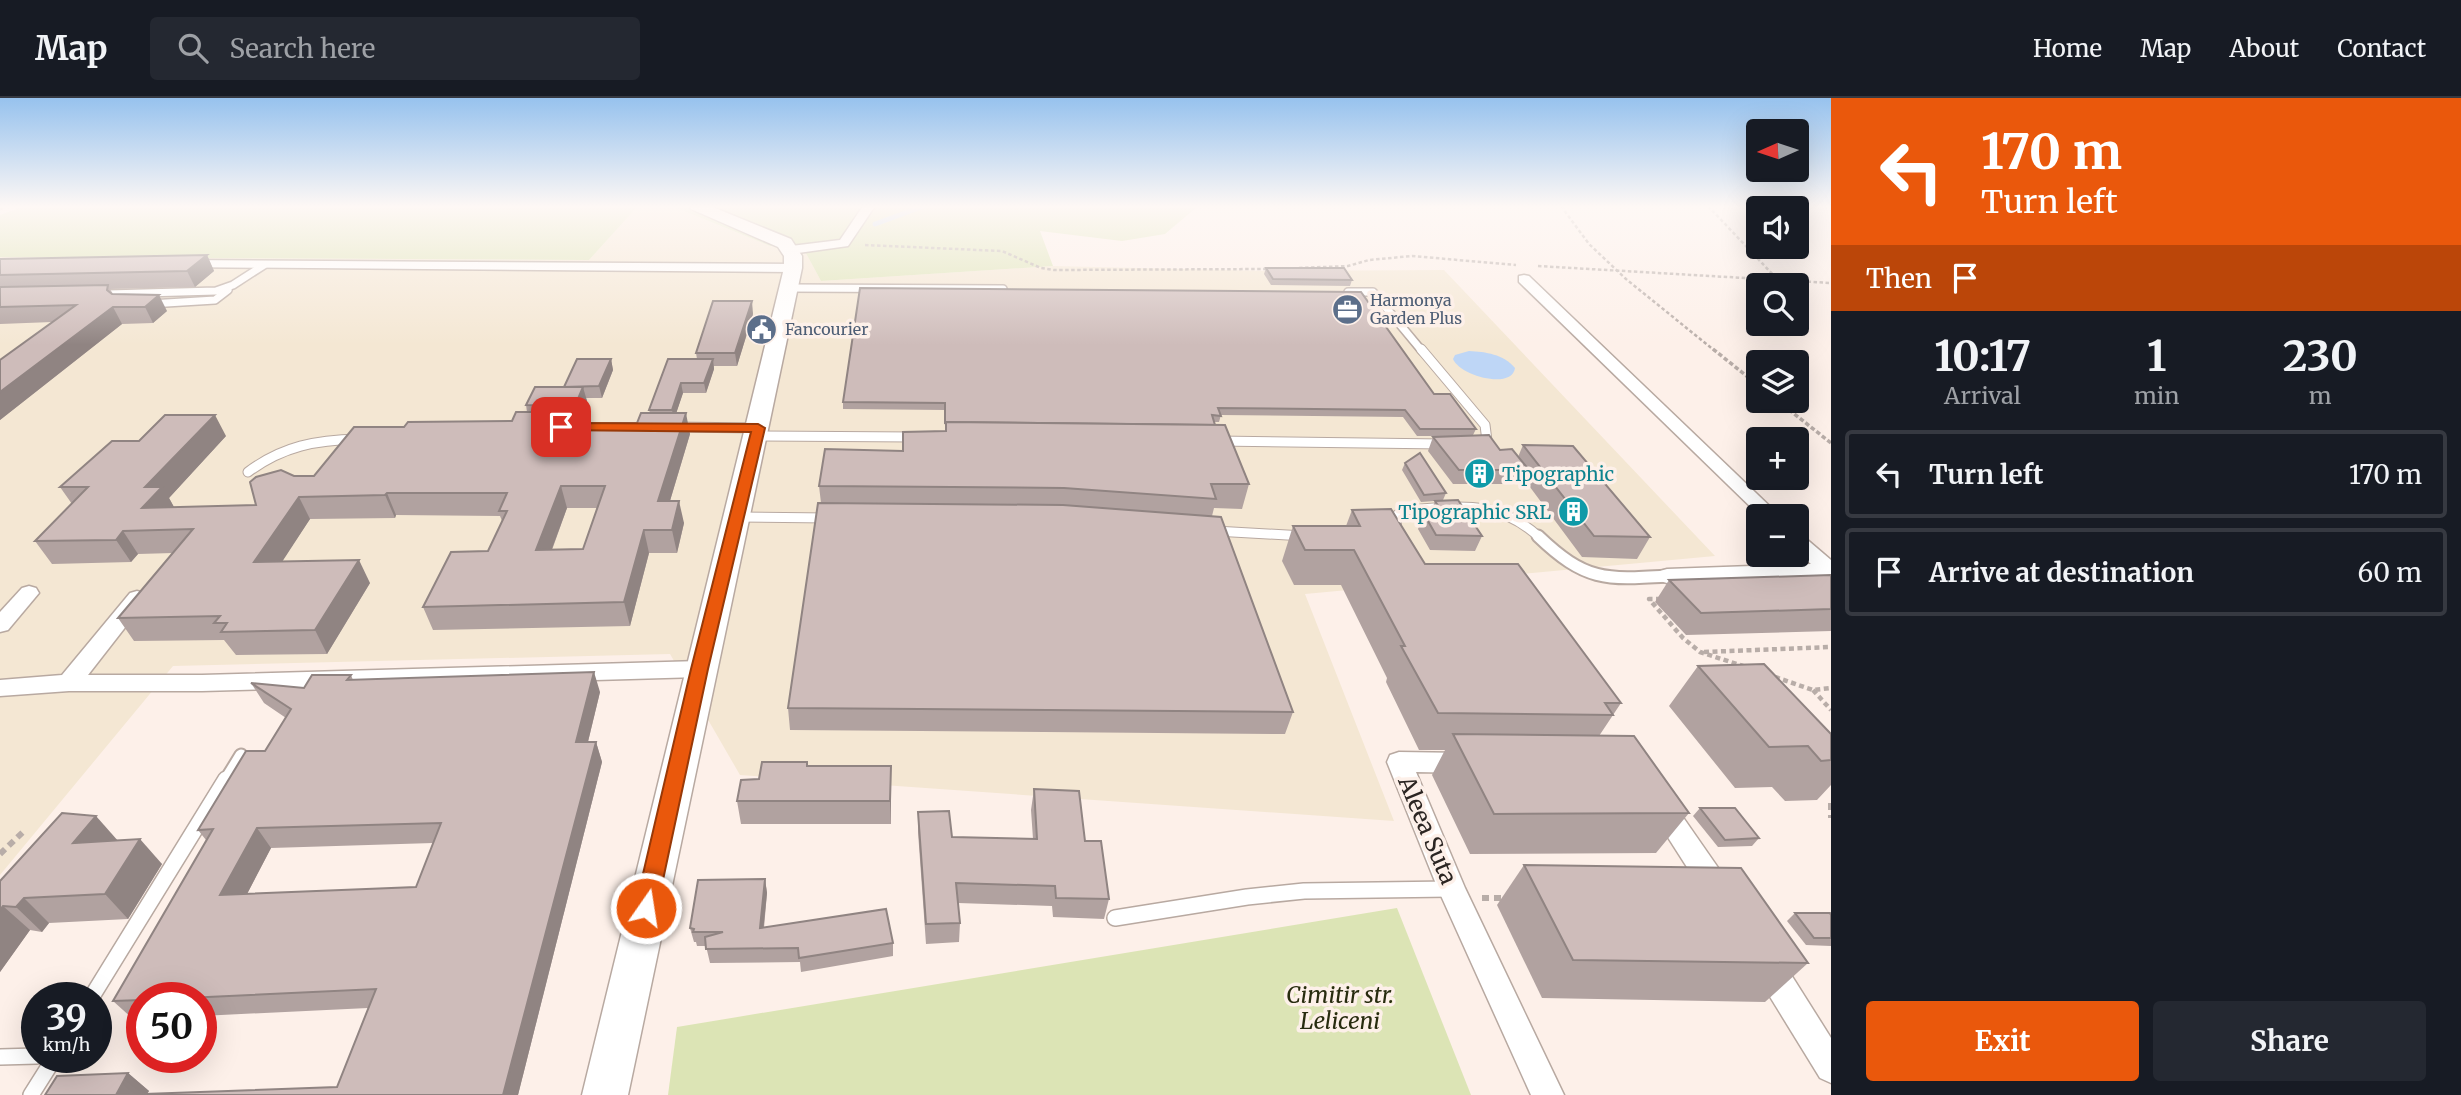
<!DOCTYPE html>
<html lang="en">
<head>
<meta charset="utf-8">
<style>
  body { margin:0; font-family:Merriweather,serif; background:#242831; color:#f1f3f6; height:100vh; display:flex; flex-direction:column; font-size:26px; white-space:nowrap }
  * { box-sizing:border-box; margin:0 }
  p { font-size:23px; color:#9ea1a6 }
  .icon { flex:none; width:38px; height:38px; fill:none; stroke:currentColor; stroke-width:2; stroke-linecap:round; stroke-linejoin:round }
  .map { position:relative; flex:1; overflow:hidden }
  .drawer { display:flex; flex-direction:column; background:#171b24; width:630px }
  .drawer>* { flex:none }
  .guide { background:#ea580c; color:#fff; overflow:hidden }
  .needle { width:46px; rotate:267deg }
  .buttons { position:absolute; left:1746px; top:21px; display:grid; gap:14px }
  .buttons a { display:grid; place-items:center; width:63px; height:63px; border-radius:7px; background:#171b24; box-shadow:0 7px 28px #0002; font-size:35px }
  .speed { position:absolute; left:21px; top:884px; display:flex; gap:14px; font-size:35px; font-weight:700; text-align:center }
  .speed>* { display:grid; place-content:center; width:91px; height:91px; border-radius:50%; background:#171b24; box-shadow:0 7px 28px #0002; line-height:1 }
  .speed small { font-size:18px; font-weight:400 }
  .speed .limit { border:10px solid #d22; background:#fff; color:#111 }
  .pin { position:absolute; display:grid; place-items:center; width:60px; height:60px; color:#fff; margin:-30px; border-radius:14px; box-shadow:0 4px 10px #0006 }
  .me { position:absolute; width:77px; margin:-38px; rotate:13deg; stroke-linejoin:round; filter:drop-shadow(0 0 5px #0008) }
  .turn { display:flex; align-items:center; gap:24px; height:147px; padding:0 35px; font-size:32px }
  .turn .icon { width:91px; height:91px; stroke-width:2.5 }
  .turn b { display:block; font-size:49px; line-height:60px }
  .then { display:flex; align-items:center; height:66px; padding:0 35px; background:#0003; gap:14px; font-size:26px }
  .eta { display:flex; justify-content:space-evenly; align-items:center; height:119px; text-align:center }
  .eta b { font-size:42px; font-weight:700; line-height:49px }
  .action { display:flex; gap:14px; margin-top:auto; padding:14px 35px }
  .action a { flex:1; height:80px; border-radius:7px; background:#ea580c; color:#fff; font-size:28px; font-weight:700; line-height:80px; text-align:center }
  .action a+a { background:#242831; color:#f1f3f6 }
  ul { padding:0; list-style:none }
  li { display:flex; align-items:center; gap:21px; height:88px; margin:0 14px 10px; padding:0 21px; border:4px solid #363941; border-radius:7px }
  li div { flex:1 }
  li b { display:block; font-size:26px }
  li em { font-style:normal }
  header { display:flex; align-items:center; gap:42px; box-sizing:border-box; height:98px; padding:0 35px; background:#171b24; border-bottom:2px solid #363941 }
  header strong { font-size:33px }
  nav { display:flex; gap:38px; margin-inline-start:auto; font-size:24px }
  .search { width:490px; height:63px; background:#242831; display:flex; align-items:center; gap:18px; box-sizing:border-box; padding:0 24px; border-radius:7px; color:#9ea1a6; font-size:26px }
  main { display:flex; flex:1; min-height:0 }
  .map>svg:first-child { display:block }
  .industrial { fill:#f4e7d3 }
  .green { fill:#dce4b5 }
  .water { fill:#bed6f6 }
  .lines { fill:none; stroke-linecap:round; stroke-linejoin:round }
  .stream { stroke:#bed6f6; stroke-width:5 }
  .service-far3-casing { stroke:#b8a9a1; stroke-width:10 }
  .service-far2-casing { stroke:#b8a9a1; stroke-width:11 }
  .service-far1-casing { stroke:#b8a9a1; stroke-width:15 }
  .service-casing { stroke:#b8a9a1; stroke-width:18 }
  .minor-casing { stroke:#b8a9a1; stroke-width:3 }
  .secondary-casing { stroke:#b8a9a1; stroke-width:3 }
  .path-far3 { stroke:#b8ada8; stroke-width:2.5; stroke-dasharray:3.5 2.5; stroke-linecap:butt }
  .path-far2 { stroke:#b8ada8; stroke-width:3.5; stroke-dasharray:4.5 2.5; stroke-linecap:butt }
  .path-far1 { stroke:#b8ada8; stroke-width:4.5; stroke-dasharray:5 3.5; stroke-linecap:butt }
  .path { stroke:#b8ada8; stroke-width:6; stroke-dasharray:7 5; stroke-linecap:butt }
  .service-far3 { stroke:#fff; stroke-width:7 }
  .service-far2 { stroke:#fff; stroke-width:9 }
  .service-far1 { stroke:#fff; stroke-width:11 }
  .service { stroke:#fff; stroke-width:15 }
  .minor { fill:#fff; fill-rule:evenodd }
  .secondary { fill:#fff; fill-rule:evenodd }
  .wall { fill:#b1a2a0; fill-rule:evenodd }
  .shaded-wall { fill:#908482 }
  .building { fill:#cebcba; stroke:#908482; stroke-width:2; fill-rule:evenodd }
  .route { fill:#ea580c; stroke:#983908; stroke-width:2 }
  .labels { text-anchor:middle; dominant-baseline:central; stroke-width:7; stroke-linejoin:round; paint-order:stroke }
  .far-service-label { font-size:16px; fill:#4e5e75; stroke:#fdf0e9; text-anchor:start }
  .culture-label { font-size:19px; fill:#0d838f; stroke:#fdf0e9; text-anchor:start }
  .near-street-label { font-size:23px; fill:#2b2522; stroke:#fdf0e9 }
  .near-park-label { font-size:23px; font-style:italic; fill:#282c0f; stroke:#fdf0e9 }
</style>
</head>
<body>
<header>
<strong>Map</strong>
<div class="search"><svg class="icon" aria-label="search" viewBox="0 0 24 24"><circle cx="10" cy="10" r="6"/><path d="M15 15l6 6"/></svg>Search here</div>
<nav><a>Home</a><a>Map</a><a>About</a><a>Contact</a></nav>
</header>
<main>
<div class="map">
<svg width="1831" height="997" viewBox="0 0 1831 997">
  <rect width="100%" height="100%" fill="#fdf0e9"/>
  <polygon class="industrial" points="638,108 672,108 770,148 801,146 821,183 1053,168 1269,173 1444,172 1715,458 1305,496 1394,723 740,677 670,556 173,568 0,777 0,159 589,162"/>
  <g class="green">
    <polygon points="25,108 638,108 589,162 0,159 0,117"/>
    <polygon points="672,108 1198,108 1165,136 1122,143 1040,133 1053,168 821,183 801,146 770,148"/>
    <polygon points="1397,810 1471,997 668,997 677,929"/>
  </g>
  <path class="water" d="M1469 253C1486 254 1503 256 1515 270 1512 292 1460 278 1453 261L1455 257Z"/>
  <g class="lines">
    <polyline class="stream" points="875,126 924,108"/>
    <defs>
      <g id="service-far3">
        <polyline points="789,190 1003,191"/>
        <polyline points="1348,194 1373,194 1422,253"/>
        <polyline points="108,196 216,193 233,187 264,167"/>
        <polyline points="150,206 215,202 228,192"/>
      </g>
      <g id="service-far2">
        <polyline points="1421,251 1485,327 1487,343 1480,344"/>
        <polyline points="675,329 757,330"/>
        <polyline points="757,338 914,339"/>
        <polyline points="1217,343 1443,346"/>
        <path d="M248 374C283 348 316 342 359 341"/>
        <polyline points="738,419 828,420"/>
        <polyline points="1215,433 1304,438"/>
        <path d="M1392 433 1396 430 1397 417 1405 412C1458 409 1498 400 1540 440"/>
      </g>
      <g id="service-far1">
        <path d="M1538 438C1585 483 1605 482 1667 478"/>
        <polyline points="225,683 241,657"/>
      </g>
      <g id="service">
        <polyline points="1115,820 1247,799 1304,793 1450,791"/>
        <polyline points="91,900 226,681"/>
        <polyline points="0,959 37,958"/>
        <polyline points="31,997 55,959"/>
      </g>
      <g id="minor">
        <polygon points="863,108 875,108 848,148 791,156 785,152 791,148 840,142"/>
        <polygon points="183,162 793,166 800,170 793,174 178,169 178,163"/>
        <polygon points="1524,177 1529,178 1780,418 1760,418 1519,184 1519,178"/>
        <polygon points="1797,437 1804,439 1831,462 1831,478 1667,485 1660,483 1657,478 1660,473 1667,471 1811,466 1797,454"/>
        <polygon points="29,488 36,490 39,495 8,532 0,534 0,514 22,490"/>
        <polygon points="137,493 144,495 148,500 88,577 202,577 700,563 708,565 711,571 708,577 700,579 202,593 69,593 0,598 0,582 62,577 130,495"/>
        <polygon points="1399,654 1466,655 1475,658 1478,665 1475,672 1466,675 1416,674 1465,790 1564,997 1531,997 1438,791 1387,664 1390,657"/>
        <polygon points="1662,698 1671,702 1728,784 1732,793 1728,802 1718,805 1708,802 1653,716 1649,709 1653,702"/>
        <polygon points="1767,852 1778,856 1831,940 1831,985 1820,980 1756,876 1752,866 1756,856"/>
      </g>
      <polygon id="secondary" points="689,108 710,108 791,141 802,158 802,170 628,997 582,997 784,170 784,158 778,149 691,111"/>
    </defs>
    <use href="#service-far3" class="service-far3-casing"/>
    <use href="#service-far2" class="service-far2-casing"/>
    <use href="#service-far1" class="service-far1-casing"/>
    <use href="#service" class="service-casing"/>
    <use href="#minor" class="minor-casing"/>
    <use href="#secondary" class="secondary-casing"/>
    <g class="path-far3">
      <polyline points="1561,108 1589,146 1626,181 1715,253"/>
      <polyline points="1708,108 1778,182"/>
      <polyline points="0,111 8,108"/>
      <polyline points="865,147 1002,153 1041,170 1054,172 1269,171"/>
      <polyline points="1538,168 1831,185"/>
      <polyline points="1299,170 1348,168 1369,162 1412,158 1516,167"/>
    </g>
    <g class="path-far2">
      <polyline points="1713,251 1759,288"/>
      <polyline points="1778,303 1831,345"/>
    </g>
    <g class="path-far1">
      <polyline points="1661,501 1649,501 1683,540 1700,554 1743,568"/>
      <polyline points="1704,554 1831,549"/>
      <polyline points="1775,579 1813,592 1831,590"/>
      <polyline points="1813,592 1831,612"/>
    </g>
    <g class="path">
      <polyline points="1831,705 1831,720"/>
      <polyline points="0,756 23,734"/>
      <polyline points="1482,800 1508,800"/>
    </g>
    <use href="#service-far3" class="service-far3"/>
    <use href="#service-far2" class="service-far2"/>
    <use href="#service-far1" class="service-far1"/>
    <use href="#service" class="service"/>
    <use href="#minor" class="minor"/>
    <use href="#secondary" class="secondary"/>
  </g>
  <g class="wall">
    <polygon points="207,157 214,173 195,189 110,191 113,196 167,213 153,225 122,226 0,322 0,262 52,224 0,226 0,161"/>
    <polygon points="1266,170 1352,182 1350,188 1271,187 1264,176"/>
    <path d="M753 216 737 268H714V271L706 295H683L676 315 690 336 670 403 684 425 677 455H649L630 528 433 532 423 509 488 453 502 423 500 418 396 417 395 420 310 421 282 463 370 485 327 556 236 557 224 542 134 543 118 520 173 455 138 456 131 464 52 466 35 443 72 406 60 389 139 343 226 338 169 400 174 409 256 407 294 378H314L404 329 512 323 527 314 526 307 564 289 611 261 613 272 602 300H586L587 303 578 321H569L570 325H637L650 315 649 312 697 261 696 255ZM567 410H597L583 451 552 452Z"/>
    <polygon points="1434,296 1476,331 1473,337 1500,352 1518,359 1523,347 1650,439 1637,461 1582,459 1524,381 1522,386 1453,386 1428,353 1433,339 1446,338 1417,338 1403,319 1221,317 1219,324 1214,324 1249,386 1242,411 1214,410 1212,418 1293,614 1285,636 790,632 788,610 821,405 819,388 903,353 945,333 945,312 843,311 843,304"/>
    <polygon points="1405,365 1446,395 1443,402 1482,438 1475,453 1430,452 1418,431 1424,416 1430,417 1435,403 1421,404 1402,372"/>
    <polygon points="1352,412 1425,466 1621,605 1599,638 1689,715 1656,755 1470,756 1432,677 1445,652 1419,652 1386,584 1387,580 1341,487 1294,487 1282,463 1293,428 1346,428"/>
    <polygon points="1831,477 1831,533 1686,537 1655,504 1669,482"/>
    <polygon points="1698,568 1831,636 1831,687 1817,702 1785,703 1772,689 1735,690 1669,608"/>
    <path d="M351 577 353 582 600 594 588 644H596L602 664 518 997H45L128 975 149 993 147 996 337 989 368 910 201 918V900H142L206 742 198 732 265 653 286 620 264 605 251 585 304 590ZM433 745 416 789 247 796 271 750Z"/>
    <polygon points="807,664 808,668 891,668 891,726 741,726 737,703 759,681"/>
    <polygon points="1034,691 1085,743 1109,801 1104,821 1053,819 1052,808 958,805 960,825 959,844 926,846 918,734 918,714 952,739 1033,741 1031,712"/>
    <polygon points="1700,710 1759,740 1752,748 1718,749 1693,718"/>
    <polygon points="118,742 162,766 128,821 49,825 42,834 30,832 0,874 0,783"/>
    <polygon points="1524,767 1808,865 1765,904 1542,900 1497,807"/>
    <polygon points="765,781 767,795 764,830 893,845 893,858 801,874 800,864 710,865 706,848 697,848 696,844 694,844 690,830"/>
    <polygon points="1795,815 1831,817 1831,848 1806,847 1787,823"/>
    <polygon points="142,902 142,921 133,921 113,903"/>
  </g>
  <g class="shaded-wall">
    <polygon points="207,157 214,173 195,189 187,173"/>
    <polygon points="159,197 167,213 153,225 145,209"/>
    <polygon points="752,203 753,216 737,268 735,255"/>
    <polygon points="113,209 122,226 0,322 0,294"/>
    <polygon points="611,261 613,272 602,300 599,288"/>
    <polygon points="713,261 714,271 706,295 704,285"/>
    <polygon points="681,285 683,295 674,322 672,312"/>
    <polygon points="583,289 587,303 578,321 575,308"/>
    <polygon points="567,314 572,335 562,325"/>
    <polygon points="686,315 690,336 663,426 658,403"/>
    <polygon points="215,317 226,338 169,400 175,411 156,433 142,410 145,389"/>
    <polygon points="561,388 567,410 543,475 536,452"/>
    <polygon points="387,395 396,417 395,420 385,397"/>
    <polygon points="299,399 310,421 267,487 254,464"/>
    <polygon points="679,403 684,425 677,455 672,432"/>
    <polygon points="644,432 649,455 630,528 624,504"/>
    <polygon points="123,433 138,456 131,464 116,442"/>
    <polygon points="359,462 370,485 327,556 315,532"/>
    <polygon points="594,574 600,594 583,664 576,644"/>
    <polygon points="596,644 602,664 518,997 503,997"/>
    <polygon points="891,668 891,726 890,703"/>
    <polygon points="96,718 119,744 73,745"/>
    <polygon points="257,730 271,750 236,817 220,797"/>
    <polygon points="140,741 162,766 128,821 105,796"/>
    <polygon points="765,781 767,795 762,844 760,830"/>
    <polygon points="24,800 49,825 42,834 16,809"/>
    <polygon points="3,808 30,832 0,874 0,812"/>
    <polygon points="128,975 149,993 146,997 116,997"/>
  </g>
  <g class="building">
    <polygon points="207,157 187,173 0,177 0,161"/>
    <polygon points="1266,170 1344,170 1352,182 1273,181"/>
    <polygon points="108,187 107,192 112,196 159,197 145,209 113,209 0,294 0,262 76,207 0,209 0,189"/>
    <polygon points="860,190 1361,194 1434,296 1450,296 1476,331 1420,331 1405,312 1218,310 1221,318 1212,317 1215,327 946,324 945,326 945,305 843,304"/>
    <polygon points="713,203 752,203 735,255 696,255"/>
    <polygon points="577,261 611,261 599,288 564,289"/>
    <polygon points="668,261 713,261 704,285 681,285 672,312 649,312"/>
    <polygon points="535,289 583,289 575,308 526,307"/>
    <path d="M516 314H567L562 325H637L641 315H686L658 403H679L672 432H644L624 504 423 509 451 454 488 453 507 413H499L507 395H387L385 397 299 399 254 464 359 462 315 532 221 534 227 525H214L220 518 118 520 193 431 123 433 116 442 35 443 88 389H60L112 343H139L165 317H215L145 389H162L142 410 256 407 250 384 256 379 281 372 294 378H314L354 329H404L408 324 512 323ZM561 388H605L583 451 536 452Z"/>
    <polygon points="946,324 1225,327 1249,386 1211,386 1216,401 1064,390 819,388 825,351 903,353 903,334 946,333"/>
    <polygon points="1489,337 1500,352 1512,351 1529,372 1459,372 1433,339"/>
    <polygon points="1523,347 1573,348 1650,439 1594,438"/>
    <polygon points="1420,355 1446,395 1424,397 1405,365"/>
    <polygon points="1458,402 1482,438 1436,437 1424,416 1444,417 1435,403"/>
    <polygon points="818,405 1063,407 1221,419 1293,614 788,610"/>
    <polygon points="1391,411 1425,466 1518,466 1621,605 1605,605 1613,617 1438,615 1401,548 1405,548 1354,452 1305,452 1293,428 1360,428 1352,412"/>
    <polygon points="1831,477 1831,511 1701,515 1669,482"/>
    <polygon points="1764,566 1831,636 1831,662 1821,663 1808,648 1769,649 1698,568"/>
    <path d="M594 574 576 644H596L503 997H45L57 978 128 975 116 997 337 989 376 891 186 900H142V902L113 903 213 731 198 732 246 653H265L291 611 251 585 304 590 312 577H351L347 582ZM441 725 416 789 220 797 257 730Z"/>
    <polygon points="1453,636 1634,638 1689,715 1494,716"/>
    <polygon points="762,664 807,664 807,668 891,668 890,703 737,703 741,682 759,681"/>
    <polygon points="1034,691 1079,693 1085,743 1101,743 1109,801 1056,800 1055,788 956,785 960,825 926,826 918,714 949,713 952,739 1037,741"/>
    <polygon points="1700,710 1735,710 1759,740 1725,742"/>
    <polygon points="62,715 96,718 73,745 140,741 105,796 24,800 16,809 3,808 0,812 0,783"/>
    <polygon points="1524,767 1741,770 1808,865 1573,862"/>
    <polygon points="765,781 760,830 886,811 893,845 799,860 798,850 706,851 705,839 723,834 693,834 694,831 690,830 698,782"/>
    <polygon points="1795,815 1830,815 1831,817 1831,840 1814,840"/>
  </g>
  <linearGradient id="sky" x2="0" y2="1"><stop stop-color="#97c2ee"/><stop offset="0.44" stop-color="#fef8f5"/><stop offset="1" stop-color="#fef8f5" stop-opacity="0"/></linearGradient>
  <rect width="1831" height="247" fill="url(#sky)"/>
  <polygon class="route" points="561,325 758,326 765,330 708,571 657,810 654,817 646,819 639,817 635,810 691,571 751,334 557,332 557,326"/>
  <defs>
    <symbol id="office-disc" viewBox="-11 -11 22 22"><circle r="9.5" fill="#5c6f8a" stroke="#fdf0e9"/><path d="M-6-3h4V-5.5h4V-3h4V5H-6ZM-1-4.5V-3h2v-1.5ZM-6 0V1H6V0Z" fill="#fff"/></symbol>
    <symbol id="civic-disc" viewBox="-11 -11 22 22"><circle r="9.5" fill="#5c6f8a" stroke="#fdf0e9"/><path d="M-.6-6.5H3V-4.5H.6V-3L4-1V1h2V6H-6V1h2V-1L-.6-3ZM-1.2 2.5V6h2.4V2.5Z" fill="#fff"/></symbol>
    <symbol id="building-disc" viewBox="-11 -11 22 22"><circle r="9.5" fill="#0f9aa8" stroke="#fdf0e9"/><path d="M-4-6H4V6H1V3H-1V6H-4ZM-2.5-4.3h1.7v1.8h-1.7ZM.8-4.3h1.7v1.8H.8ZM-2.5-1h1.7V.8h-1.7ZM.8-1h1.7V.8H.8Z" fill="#fff"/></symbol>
  </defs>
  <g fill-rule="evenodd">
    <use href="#office-disc" x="1330" y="194" width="35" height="35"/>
    <use href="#civic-disc" x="744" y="214" width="35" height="35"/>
    <use href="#building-disc" x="1462" y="358" width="35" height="35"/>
    <use href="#building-disc" x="1556" y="396" width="35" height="35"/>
  </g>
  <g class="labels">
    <g class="far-service-label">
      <text x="1370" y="202">Harmonya<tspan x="1370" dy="18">Garden Plus</tspan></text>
      <text x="785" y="231">Fancourier</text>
    </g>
    <g class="culture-label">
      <text x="1502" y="376">Tipographic</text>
      <text x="1551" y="414" text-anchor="end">Tipographic SRL</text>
    </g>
    <g class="near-street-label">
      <text transform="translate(1428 732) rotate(67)">Aleea Suta</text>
    </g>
    <g class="near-park-label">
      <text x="1340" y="896">Cimitir str.<tspan x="1340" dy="26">Leliceni</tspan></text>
    </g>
  </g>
</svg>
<div class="buttons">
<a><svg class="needle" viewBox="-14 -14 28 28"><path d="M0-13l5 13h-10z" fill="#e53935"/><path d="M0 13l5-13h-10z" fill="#9ea1a6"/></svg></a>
<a><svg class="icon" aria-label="sound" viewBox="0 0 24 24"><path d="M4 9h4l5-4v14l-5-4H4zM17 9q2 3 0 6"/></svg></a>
<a><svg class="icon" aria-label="search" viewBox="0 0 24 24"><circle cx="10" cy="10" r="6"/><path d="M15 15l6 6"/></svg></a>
<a><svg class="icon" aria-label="layers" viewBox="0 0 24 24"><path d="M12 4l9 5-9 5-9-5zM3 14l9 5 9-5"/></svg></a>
<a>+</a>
<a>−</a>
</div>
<div class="speed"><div>39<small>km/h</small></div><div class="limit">50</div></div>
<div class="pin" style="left:561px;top:329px;background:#d93025"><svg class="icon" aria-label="arrive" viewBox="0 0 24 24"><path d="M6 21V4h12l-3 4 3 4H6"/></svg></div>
<svg class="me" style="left:646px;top:810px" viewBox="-20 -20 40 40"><circle r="17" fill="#ea580c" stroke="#fff" stroke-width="3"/><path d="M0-11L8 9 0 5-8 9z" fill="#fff"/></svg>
</div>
<section class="drawer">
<div class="guide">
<div class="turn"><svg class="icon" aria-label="left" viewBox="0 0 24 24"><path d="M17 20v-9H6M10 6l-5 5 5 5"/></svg><div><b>170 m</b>Turn left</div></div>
<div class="then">Then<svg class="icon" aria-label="arrive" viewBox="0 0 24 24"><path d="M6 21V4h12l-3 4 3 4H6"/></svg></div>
</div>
<div class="eta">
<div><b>10:17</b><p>Arrival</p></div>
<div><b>1</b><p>min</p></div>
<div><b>230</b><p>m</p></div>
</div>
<ul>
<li><svg class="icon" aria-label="left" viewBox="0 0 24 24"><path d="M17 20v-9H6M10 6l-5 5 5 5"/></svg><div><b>Turn left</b></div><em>170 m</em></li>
<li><svg class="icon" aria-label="arrive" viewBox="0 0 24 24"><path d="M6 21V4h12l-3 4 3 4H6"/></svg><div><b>Arrive at destination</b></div><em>60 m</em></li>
</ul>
<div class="action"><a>Exit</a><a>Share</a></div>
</section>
</main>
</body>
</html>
